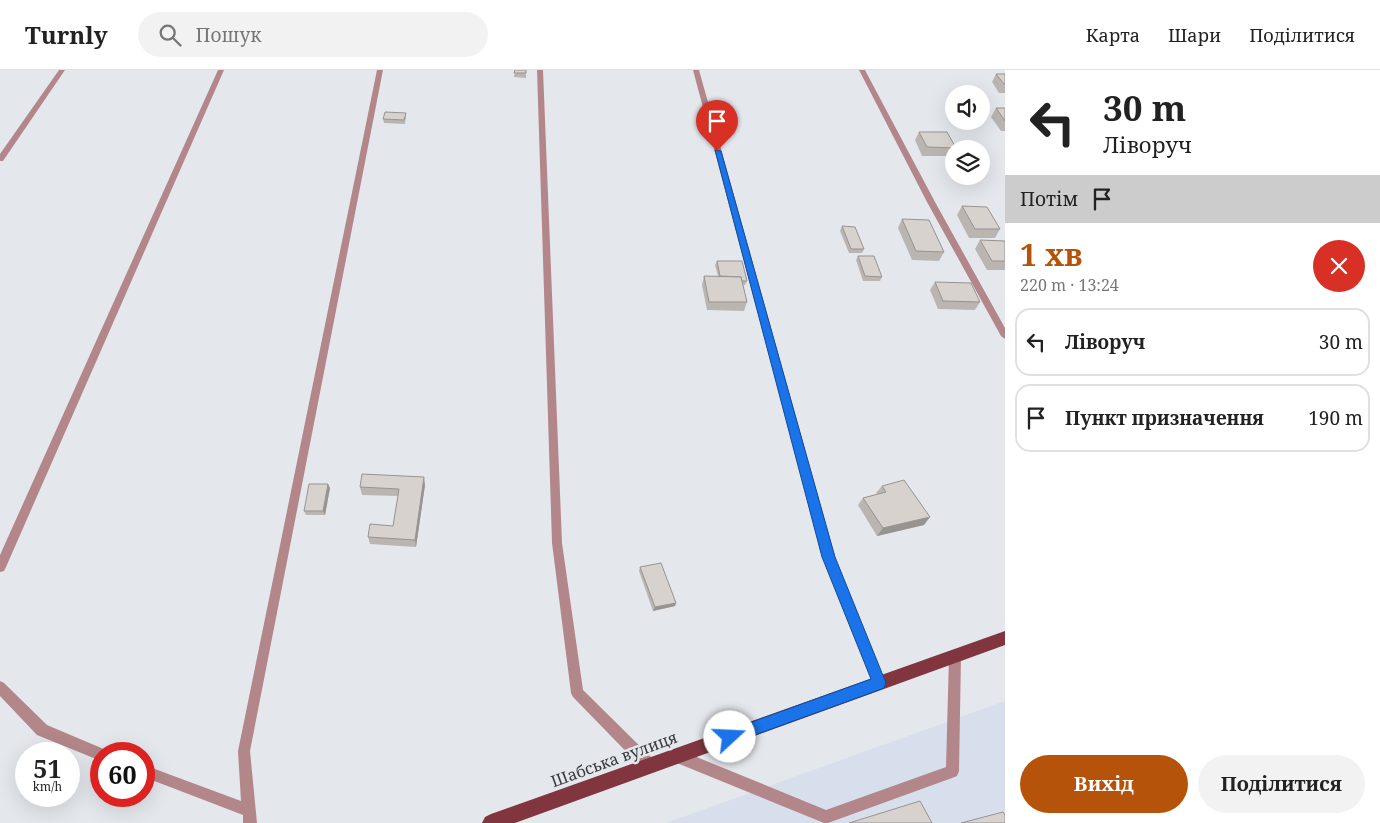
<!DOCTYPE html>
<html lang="uk">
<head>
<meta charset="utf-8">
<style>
  body { margin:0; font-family:"Noto Serif",serif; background:#f2f2f2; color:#222; height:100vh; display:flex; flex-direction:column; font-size:19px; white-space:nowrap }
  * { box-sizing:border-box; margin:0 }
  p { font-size:16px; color:#767676 }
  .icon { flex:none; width:28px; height:28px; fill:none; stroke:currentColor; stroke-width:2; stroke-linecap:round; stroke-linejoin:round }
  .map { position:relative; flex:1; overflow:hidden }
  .drawer { display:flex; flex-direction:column; background:#fff; width:375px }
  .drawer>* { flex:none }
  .guide { background:#fff; color:#222; overflow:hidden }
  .fabs { position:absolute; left:945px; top:15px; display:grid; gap:10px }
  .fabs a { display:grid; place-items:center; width:45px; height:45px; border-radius:50%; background:#fff; box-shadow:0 5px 20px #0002; font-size:25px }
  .speed { position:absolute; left:15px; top:672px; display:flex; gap:10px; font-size:25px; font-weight:700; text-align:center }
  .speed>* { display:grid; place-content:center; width:65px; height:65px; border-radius:50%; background:#fff; box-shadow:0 5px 20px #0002; line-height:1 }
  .speed small { font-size:12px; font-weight:400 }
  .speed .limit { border:8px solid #d22; background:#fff; color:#111 }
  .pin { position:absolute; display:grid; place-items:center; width:42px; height:42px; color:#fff; margin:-51px -21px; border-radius:50% 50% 50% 0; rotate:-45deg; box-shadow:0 0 5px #0007 }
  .pin .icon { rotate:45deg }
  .me { position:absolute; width:55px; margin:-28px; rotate:70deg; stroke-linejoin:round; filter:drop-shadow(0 0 4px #0008) }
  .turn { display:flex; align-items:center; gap:18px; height:105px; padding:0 15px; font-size:22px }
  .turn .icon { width:65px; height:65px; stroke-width:2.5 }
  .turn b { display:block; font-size:35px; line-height:42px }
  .then { display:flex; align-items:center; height:48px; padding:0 15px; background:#0003; gap:10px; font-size:19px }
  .round { display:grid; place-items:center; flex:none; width:52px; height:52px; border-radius:26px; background:#f2f2f2 }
  .summary { display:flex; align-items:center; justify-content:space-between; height:85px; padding:0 15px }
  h1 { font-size:30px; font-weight:700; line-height:38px; color:#b45309 }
  .button { display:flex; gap:10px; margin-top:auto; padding:10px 15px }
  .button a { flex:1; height:58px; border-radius:30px; background:#b45309; color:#fff; font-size:20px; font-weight:700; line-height:58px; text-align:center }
  .button a+a { background:#f2f2f2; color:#222 }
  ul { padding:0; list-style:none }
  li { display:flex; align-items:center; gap:15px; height:68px; margin:0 10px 8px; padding:0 5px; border:2px solid #e0e0e0; border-radius:15px }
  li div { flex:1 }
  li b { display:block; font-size:19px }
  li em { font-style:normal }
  header { display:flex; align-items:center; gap:30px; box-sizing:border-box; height:70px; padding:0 25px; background:#fff; border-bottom:1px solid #e0e0e0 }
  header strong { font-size:24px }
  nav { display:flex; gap:28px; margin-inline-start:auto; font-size:18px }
  .search { width:350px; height:45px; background:#f2f2f2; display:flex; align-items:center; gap:12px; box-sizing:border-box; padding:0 18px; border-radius:28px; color:#767676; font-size:19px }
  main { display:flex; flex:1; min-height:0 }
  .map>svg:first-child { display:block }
  .built { fill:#d6dfeb }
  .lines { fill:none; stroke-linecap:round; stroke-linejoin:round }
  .service { fill:#b3878a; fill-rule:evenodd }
  .minor { fill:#b3878a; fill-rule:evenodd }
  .primary { fill:#80353f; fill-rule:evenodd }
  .wall { fill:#bab5b1 }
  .shaded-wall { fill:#979390 }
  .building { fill:#d8d2ce; stroke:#979390 }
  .route { fill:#1a73e8; stroke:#114b97 }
  .labels { text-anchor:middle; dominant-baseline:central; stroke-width:5; stroke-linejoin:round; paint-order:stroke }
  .near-street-label { font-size:16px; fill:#38393c; stroke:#e4e8ed }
</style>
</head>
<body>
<header>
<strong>Turnly</strong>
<div class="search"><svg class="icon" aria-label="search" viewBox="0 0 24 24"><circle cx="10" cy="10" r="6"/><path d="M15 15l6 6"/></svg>Пошук</div>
<nav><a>Карта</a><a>Шари</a><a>Поділитися</a></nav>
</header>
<main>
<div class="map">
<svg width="1005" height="753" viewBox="0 0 1005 753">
  <rect width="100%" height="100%" fill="#e4e8ed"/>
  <polygon class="built" points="1005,631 1005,753 666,753"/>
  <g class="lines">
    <polygon class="service" points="955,580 959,582 961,586 959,701 957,706 952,708 828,753 824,753 672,691 670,686 672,681 677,679 826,740 946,697 949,586 951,582"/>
    <g class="minor">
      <polygon points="59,0 65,0 3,91 0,91 0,84"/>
      <polygon points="218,0 224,0 6,497 4,501 0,502 0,485"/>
      <polygon points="377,0 383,0 250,681 257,753 243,753 243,745 144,707 144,695 241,731 238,681"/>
      <polygon points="537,0 543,0 562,473 583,620 655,691 657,696 655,701 650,703 645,701 573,627 571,623 552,473"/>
      <polygon points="693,0 699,0 835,487 885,613 883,617 879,619 875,617 873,613 823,487"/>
      <polygon points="859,0 865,0 935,132 1005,258 1005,269 1001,266 927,132"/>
      <polygon points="0,611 4,613 47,655 106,680 107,684 101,684 101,691 37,665 0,626"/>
    </g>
    <polygon class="primary" points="1005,561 1005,575 515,753 482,753 485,747 491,744"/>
  </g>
  <g class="wall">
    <polygon points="515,0 526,0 526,8 514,7"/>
    <polygon points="996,4 1005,4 1005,23 999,23 992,12"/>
    <polygon points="996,38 1005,38 1005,61 1001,61 991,47"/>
    <polygon points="406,43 406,47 405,54 384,53 383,49"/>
    <polygon points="919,62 956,78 955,79 954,79 954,82 952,86 922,86 915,70"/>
    <polygon points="962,136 1000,159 995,168 969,168 957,145"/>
    <polygon points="902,149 944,182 939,191 912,190 898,158"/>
    <polygon points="842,156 864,179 862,183 849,183 840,161"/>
    <polygon points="980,170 1005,171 1005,200 987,200 975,179"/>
    <polygon points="858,186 882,207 880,211 863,211 856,190"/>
    <polygon points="717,191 747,211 745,215 743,215 747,232 744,241 707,240 702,215 704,206 718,206 715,195"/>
    <polygon points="935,212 980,232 975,240 938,239 930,220"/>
    <polygon points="425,415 416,477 370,474 368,467 393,456 398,426 362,425 360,417"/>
    <polygon points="882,416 924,455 877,466 858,435 863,428 877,424 876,423"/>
    <polygon points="330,418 325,445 306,445 304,441"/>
    <polygon points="640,497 676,533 675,536 653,541 639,501"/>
  </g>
  <g class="shaded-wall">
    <polygon points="424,407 425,415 416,477 415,470"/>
    <polygon points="328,414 330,418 325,445 323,441"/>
    <polygon points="930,447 924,455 877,466 883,458"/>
    <polygon points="676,533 675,536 653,541 655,537"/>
  </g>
  <g class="building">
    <polygon points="515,0 526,0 526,3 514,3"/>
    <polygon points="996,4 1005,4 1005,14 1004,14"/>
    <polygon points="996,38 1005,38 1005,51"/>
    <polygon points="385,42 406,43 404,50 383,49"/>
    <polygon points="919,62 947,62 956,78 927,77"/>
    <polygon points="962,136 987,137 1000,159 975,159"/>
    <polygon points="902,149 929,150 944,182 916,181"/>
    <polygon points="842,156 855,157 864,179 851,179"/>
    <polygon points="980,170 1005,171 1005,191 992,191"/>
    <polygon points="858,186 874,186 882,207 865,206"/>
    <polygon points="717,191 742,191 747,211 742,211 741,207 720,206"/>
    <polygon points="704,206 741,207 747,232 709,232"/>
    <polygon points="935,212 971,213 980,232 943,231"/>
    <polygon points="362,404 424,407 415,470 368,467 370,454 393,456 399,419 360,417"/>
    <polygon points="904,410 930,447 883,458 863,428 886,422 882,416"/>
    <polygon points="309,414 328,414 323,441 304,441"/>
    <polygon points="661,493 676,533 655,537 640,497"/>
    <polygon points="920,731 932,753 849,753"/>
    <polygon points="1003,742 1005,745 1005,753 961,753"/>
  </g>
  <polygon class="route" points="715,80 721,81 835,487 886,613 884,618 879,620 730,674 724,672 722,667 724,662 871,609 822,487"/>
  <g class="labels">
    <g class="near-street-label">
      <text transform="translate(614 689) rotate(-20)">Шабська вулиця</text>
    </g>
  </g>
</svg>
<div class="fabs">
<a><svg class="icon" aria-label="sound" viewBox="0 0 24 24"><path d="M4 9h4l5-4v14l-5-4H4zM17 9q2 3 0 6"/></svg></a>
<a><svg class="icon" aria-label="layers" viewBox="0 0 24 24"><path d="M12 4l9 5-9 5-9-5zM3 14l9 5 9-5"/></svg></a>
</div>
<div class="speed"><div>51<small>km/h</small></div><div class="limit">60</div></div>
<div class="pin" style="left:717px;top:81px;background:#d93025"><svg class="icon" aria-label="arrive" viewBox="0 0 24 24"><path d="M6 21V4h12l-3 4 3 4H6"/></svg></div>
<svg class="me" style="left:730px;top:667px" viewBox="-20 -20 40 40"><circle r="19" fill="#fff"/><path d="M0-13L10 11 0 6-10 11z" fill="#1a73e8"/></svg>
</div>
<section class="drawer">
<div class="guide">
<div class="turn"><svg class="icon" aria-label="left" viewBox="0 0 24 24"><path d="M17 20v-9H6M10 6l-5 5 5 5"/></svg><div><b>30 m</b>Ліворуч</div></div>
<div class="then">Потім<svg class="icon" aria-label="arrive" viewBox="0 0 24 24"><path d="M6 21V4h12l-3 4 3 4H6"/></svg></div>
</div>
<div class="summary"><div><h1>1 хв</h1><p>220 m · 13:24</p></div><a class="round" style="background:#d93025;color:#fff"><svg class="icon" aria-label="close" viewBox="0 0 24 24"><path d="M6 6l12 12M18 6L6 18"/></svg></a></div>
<ul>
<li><svg class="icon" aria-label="left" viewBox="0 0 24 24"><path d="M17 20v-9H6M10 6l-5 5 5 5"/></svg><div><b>Ліворуч</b></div><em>30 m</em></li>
<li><svg class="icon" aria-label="arrive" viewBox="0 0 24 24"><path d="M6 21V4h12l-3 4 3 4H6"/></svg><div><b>Пункт призначення</b></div><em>190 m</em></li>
</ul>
<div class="button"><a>Вихід</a><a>Поділитися</a></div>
</section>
</main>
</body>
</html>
